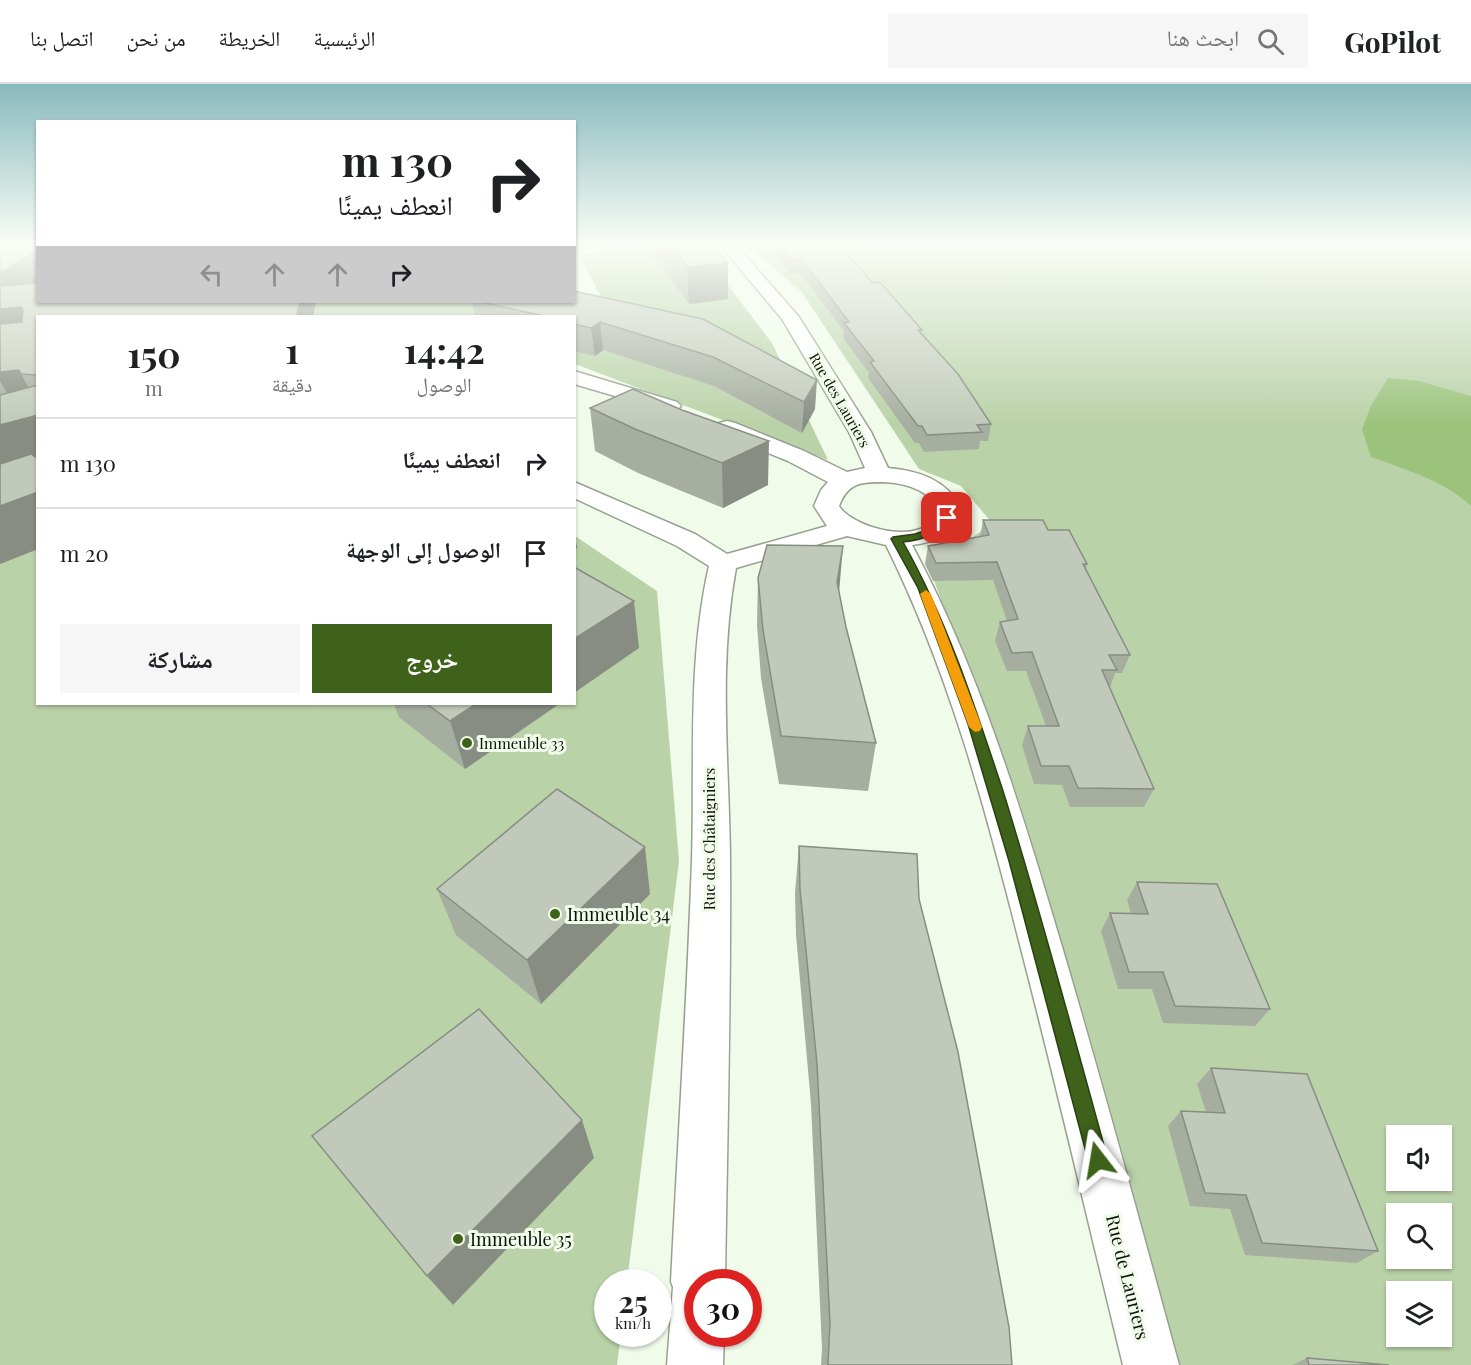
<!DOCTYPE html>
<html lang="ar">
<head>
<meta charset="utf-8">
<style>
  body { margin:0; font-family:"Playfair Display","Noto Naskh Arabic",serif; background:#f6f6f6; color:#202124; direction:rtl; height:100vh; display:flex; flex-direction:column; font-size:22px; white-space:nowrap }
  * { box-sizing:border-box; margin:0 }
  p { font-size:20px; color:#757577 }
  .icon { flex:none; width:33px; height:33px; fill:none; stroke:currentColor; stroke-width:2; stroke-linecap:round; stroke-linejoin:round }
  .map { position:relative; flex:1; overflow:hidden; direction:ltr }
  .sheet { position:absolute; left:36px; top:231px; width:540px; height:390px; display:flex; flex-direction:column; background:#fff; border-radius:0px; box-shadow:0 2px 4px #0004; direction:rtl }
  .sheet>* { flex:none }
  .guide { position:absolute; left:36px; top:36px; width:540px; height:183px; border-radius:0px; box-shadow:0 2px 4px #0004; direction:rtl; background:#fff; color:#202124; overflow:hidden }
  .buttons { position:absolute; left:1386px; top:1041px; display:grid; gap:12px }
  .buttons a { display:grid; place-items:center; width:66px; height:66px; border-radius:0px; background:#fff; box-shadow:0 2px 4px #0004; font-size:30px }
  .speed { position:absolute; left:594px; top:1185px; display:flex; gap:12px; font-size:30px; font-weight:700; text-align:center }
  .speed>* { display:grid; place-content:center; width:78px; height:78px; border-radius:50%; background:#fff; box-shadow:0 2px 4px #0004; line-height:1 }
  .speed small { font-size:15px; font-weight:400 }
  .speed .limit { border:9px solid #d22; background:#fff; color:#111 }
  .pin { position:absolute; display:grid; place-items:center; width:51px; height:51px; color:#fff; margin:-26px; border-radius:12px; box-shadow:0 3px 9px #0006 }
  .me { position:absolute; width:66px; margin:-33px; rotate:346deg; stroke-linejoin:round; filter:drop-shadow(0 0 4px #0008) }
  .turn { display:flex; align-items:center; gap:21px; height:126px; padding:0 24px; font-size:27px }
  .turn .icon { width:78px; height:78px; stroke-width:2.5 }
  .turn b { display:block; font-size:42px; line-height:51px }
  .lanes { display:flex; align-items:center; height:57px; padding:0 24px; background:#0003; justify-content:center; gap:30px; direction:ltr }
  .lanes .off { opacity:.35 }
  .eta { display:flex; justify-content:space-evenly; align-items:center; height:102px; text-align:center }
  .eta b { font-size:36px; font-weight:700; line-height:42px }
  .action { display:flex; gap:12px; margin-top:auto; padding:12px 24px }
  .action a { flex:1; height:69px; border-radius:0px; background:#3f621a; color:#fff; font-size:24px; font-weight:700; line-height:69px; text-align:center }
  .action a+a { background:#f6f6f6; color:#202124 }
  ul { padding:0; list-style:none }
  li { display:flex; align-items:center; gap:18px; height:90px; padding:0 24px; border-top:2px solid #e0e0e0 }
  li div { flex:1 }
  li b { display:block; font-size:22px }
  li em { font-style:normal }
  header { display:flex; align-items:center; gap:36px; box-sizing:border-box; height:84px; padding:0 30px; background:#fff; border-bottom:2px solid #e0e0e0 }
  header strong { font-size:28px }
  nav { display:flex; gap:33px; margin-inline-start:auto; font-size:21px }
  .search { width:420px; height:54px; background:#f6f6f6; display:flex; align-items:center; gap:15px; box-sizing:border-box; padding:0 21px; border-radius:0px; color:#757577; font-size:22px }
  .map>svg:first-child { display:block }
  .green { fill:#bad2a8; fill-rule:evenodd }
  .water { fill:#9bc37c }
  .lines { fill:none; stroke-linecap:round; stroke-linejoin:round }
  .minor-casing { stroke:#98a191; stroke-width:3 }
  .minor { fill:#fff; fill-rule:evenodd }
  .wall { fill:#a6aea0 }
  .shaded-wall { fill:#878d82 }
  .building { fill:#c1caba; stroke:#878d82; stroke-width:1.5 }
  .route { fill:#3f621a; stroke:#294011; stroke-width:1.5 }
  .slow { fill:#f59e0b }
  .poi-dot { fill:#3f621a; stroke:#f1fbea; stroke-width:2 }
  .labels { text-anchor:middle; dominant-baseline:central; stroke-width:6; stroke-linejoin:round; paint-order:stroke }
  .far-street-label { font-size:14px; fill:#0d100b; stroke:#f1fbea }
  .poi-label { font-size:15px; fill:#0d100b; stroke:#f1fbea; text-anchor:start }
  .street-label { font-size:15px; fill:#0d100b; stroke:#f1fbea }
  .near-poi-label { font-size:18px; fill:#0d100b; stroke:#f1fbea; text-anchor:start }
  .near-street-label { font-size:18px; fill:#0d100b; stroke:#f1fbea }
</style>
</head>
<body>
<header>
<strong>GoPilot</strong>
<div class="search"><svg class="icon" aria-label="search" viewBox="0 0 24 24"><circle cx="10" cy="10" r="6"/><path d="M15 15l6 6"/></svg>ابحث هنا</div>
<nav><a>الرئيسية</a><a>الخريطة</a><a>من نحن</a><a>اتصل بنا</a></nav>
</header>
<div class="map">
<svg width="1471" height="1281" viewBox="0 0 1471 1281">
  <rect width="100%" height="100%" fill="#f1fbea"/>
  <g class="green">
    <polygon points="663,161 697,161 772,259 828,376 575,280 574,232 38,232 38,218 573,218 605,222 580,171"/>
    <path d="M747 161H1471V1281H1162L1022 743 930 485 992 439 961 402 919 385 801 207ZM1396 1052H1442V1096H1396ZM1396 1130H1442V1174H1396ZM1396 1208H1442V1252H1396Z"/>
    <polygon points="37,339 38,620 574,620 575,452 657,507 679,777 627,1198 608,1198 608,1250 621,1250 617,1281 0,1281 0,347"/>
  </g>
  <path class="water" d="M1388 294 1419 297 1471 312V422C1445 397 1404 385 1371 373L1362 345 1371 322Z"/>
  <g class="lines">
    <defs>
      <g id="minor">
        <path d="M720 161H736L799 233 871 348 888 384C919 387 946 395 961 424 952 452 941 457 912 461 979 586 1020 721 1060 856 1102 997 1140 1139 1179 1281H1123C1088 1138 1055 995 1018 853 984 719 948 586 886 461L847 452 736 484C718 581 729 677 730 774 731 916 727 1057 725 1198H698V1250H724L723 1281H667L673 1203 671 1198C678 1057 687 917 692 776 695 677 687 579 709 482L677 462 574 414V398L695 450 727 470 827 442 814 422 821 406 828 398 788 377 719 349 716 344 719 339 727 337 735 339 804 367 847 388 865 384 849 348 782 235ZM883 398C903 399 927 404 937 424 935 427 934 434 932 437 913 460 852 443 839 422 848 399 860 398 883 398Z"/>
        <polygon points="574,287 677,318 681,322 677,326 670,328 574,300"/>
      </g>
    </defs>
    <use href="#minor" class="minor-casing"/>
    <use href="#minor" class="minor"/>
  </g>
  <g class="wall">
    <polygon points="0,161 38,218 316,218 313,232 38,232 38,372 34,373 38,465 0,480"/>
    <polygon points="647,161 713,161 728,215 689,220"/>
    <polygon points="761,161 830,161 873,199 922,246 921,250 991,340 988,357 980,357 979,365 924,368 919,359 915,359 868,294 869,289 843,254 844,247 804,194 800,189 790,190 771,164 763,164"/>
    <polygon points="472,218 574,218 703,235 815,325 802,349 714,302 603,266 595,272 574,267 574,232 475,232"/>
    <polygon points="633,305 768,401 723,424 638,389 595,367 590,324"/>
    <polygon points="983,436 1048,446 1087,480 1086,485 1130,571 1122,589 1115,589 1110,604 1154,705 1144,723 1070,723 1062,701 1034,700 1022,661 1028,642 1046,642 1026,587 1007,587 995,557 1000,538 1007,537 993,496 933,497 925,480 928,462 980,453"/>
    <polygon points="758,494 839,507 846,543 876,659 868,707 779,700 761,594 757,541"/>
    <polygon points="394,620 559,620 465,685 399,633"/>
    <polygon points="799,762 919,815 1012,1281 821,1281 822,1265 811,1020 796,851 795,809"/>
    <polygon points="1137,798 1270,925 1255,942 1163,939 1152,905 1118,905 1101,847 1110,829 1131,830 1127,816"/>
    <polygon points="437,805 650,810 541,920 456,851"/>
    <polygon points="1211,984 1378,1167 1357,1179 1245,1171 1230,1125 1190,1122 1168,1042 1181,1027 1206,1028 1197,1000"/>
    <polygon points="1307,1274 1389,1281 1292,1281"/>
  </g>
  <g class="shaded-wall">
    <polygon points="38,166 38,205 21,223 38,254 0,258 0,189"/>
    <polygon points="728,179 728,215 689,220 687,183"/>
    <polygon points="300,218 316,218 313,232 298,232 297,230"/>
    <polygon points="600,238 603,266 595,272 591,244"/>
    <polygon points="19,286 37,319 15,322 0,297 0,288"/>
    <polygon points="817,296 815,325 802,349 804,318"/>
    <polygon points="38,331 38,372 0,382 0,341"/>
    <polygon points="769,357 768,401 723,424 722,379"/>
    <polygon points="38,408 38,465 0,480 0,422"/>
    <polygon points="574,447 577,464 574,466"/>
    <polygon points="843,462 839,509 837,498"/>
    <polygon points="634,517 639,564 574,609 574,555"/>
    <polygon points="476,620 559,620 465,685 450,637"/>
    <polygon points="645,763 650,810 541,920 527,876"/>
    <polygon points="582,1036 594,1074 453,1221 427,1192"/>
  </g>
  <g class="building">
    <polygon points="0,161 38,161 38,166 0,189"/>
    <polygon points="671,161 713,161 728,179 687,183"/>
    <polygon points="780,161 840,162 873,199 880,198 922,246 918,246 958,290 991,340 977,341 982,348 927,351 922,342 918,342 870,278 874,277 844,239 849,238 805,180 801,176 791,176"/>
    <polygon points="38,199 38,218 300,218 297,230 307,232 38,232 38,291 21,290 19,286 0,288 0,240 22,238 23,225 21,223 0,225 0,202"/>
    <polygon points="574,207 703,235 817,296 804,318 713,273 600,238 591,244 574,240 574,232 544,232 481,218 574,218"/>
    <polygon points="38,301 38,331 0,341 0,311"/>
    <polygon points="633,305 682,326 769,357 722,379 635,345 590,324"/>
    <polygon points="31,370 38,375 38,408 0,422 0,380"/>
    <polygon points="983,436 1043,436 1048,446 1069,446 1087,480 1083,480 1130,571 1109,571 1117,586 1102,586 1154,705 1078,704 1069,682 1041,682 1028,642 1059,642 1032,568 1012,569 1000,538 1018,535 997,478 936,479 928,462 989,451"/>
    <polygon points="767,461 843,462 837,498 846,543 876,659 781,652 763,546 758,494"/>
    <polygon points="574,483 634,517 574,555"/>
    <polygon points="427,620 476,620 450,637"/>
    <polygon points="557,705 645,763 527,876 437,805"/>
    <polygon points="799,762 917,770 919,815 958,968 1009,1243 1012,1281 828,1281 830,1239 817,980 800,805"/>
    <polygon points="1137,798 1217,800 1270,925 1175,922 1163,888 1129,888 1110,829 1148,830"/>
    <polygon points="479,925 582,1036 427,1192 312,1052"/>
    <polygon points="1211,984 1307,990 1378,1167 1262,1159 1246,1111 1205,1109 1181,1027 1225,1029"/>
    <polygon points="1307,1274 1389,1281 1309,1281"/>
  </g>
  <linearGradient id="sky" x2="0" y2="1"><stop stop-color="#89babd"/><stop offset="0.47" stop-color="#f9fdf6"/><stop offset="1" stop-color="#f9fdf6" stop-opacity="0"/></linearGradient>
  <rect width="1471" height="341" fill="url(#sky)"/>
  <path class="route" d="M947 431 952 434C939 450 924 456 903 458 947 536 975 622 1003 707 1041 829 1074 953 1108 1076L1105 1083 1098 1086 1091 1083 1088 1076 1009 777 968 640 918 504 891 455 893 453 915 450 929 445Z"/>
  <polygon class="slow" points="926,506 931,510 982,643 980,647 975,648 969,643 920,510"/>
  <g class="poi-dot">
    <circle cx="467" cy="659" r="6"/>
    <circle cx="555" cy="830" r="6"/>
    <circle cx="458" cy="1155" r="6"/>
  </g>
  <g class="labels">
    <g class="far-street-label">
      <text transform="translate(840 316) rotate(60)">Rue des Lauriers</text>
    </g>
    <g class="poi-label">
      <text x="479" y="659">Immeuble 33</text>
    </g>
    <g class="street-label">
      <text transform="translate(709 755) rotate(-90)">Rue des Châtaigniers</text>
    </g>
    <g class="near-poi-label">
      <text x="567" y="830">Immeuble 34</text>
      <text x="470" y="1155">Immeuble 35</text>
    </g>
    <g class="near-street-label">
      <text transform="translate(1128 1193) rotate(76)">Rue de Lauriers</text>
    </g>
  </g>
</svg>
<div class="buttons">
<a><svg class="icon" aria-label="sound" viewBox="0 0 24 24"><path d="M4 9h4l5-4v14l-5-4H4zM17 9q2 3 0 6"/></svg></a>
<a><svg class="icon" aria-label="search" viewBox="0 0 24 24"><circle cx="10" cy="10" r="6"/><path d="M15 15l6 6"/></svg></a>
<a><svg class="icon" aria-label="layers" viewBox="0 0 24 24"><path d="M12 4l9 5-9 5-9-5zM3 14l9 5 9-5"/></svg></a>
</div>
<div class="speed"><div>25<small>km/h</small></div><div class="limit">30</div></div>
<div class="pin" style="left:947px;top:434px;background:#d93025"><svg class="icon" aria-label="arrive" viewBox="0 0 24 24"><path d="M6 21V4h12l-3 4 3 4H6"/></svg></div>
<svg class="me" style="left:1098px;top:1076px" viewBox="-20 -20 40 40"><path d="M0-17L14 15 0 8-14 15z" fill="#3f621a" stroke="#fff" stroke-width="4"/></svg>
<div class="guide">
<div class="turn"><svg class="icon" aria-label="right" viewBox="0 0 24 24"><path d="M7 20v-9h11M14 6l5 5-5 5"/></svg><div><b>130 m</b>انعطف يمينًا</div></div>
<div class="lanes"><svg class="icon off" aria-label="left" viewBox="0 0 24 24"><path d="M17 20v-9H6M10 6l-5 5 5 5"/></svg><svg class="icon off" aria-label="ahead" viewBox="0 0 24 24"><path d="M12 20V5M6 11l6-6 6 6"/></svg><svg class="icon off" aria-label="ahead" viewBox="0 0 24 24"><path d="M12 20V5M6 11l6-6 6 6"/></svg><svg class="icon" aria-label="right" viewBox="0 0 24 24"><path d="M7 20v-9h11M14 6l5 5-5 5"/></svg></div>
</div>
<section class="sheet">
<div class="eta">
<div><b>14:42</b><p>الوصول</p></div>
<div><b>1</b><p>دقيقة</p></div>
<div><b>150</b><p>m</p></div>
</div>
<ul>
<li><svg class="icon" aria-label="right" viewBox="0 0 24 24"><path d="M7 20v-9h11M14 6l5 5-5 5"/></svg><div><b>انعطف يمينًا</b></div><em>130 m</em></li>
<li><svg class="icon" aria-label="arrive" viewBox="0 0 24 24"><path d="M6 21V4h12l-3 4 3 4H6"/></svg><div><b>الوصول إلى الوجهة</b></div><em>20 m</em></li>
</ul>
<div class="action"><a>خروج</a><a>مشاركة</a></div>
</section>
</div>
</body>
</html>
